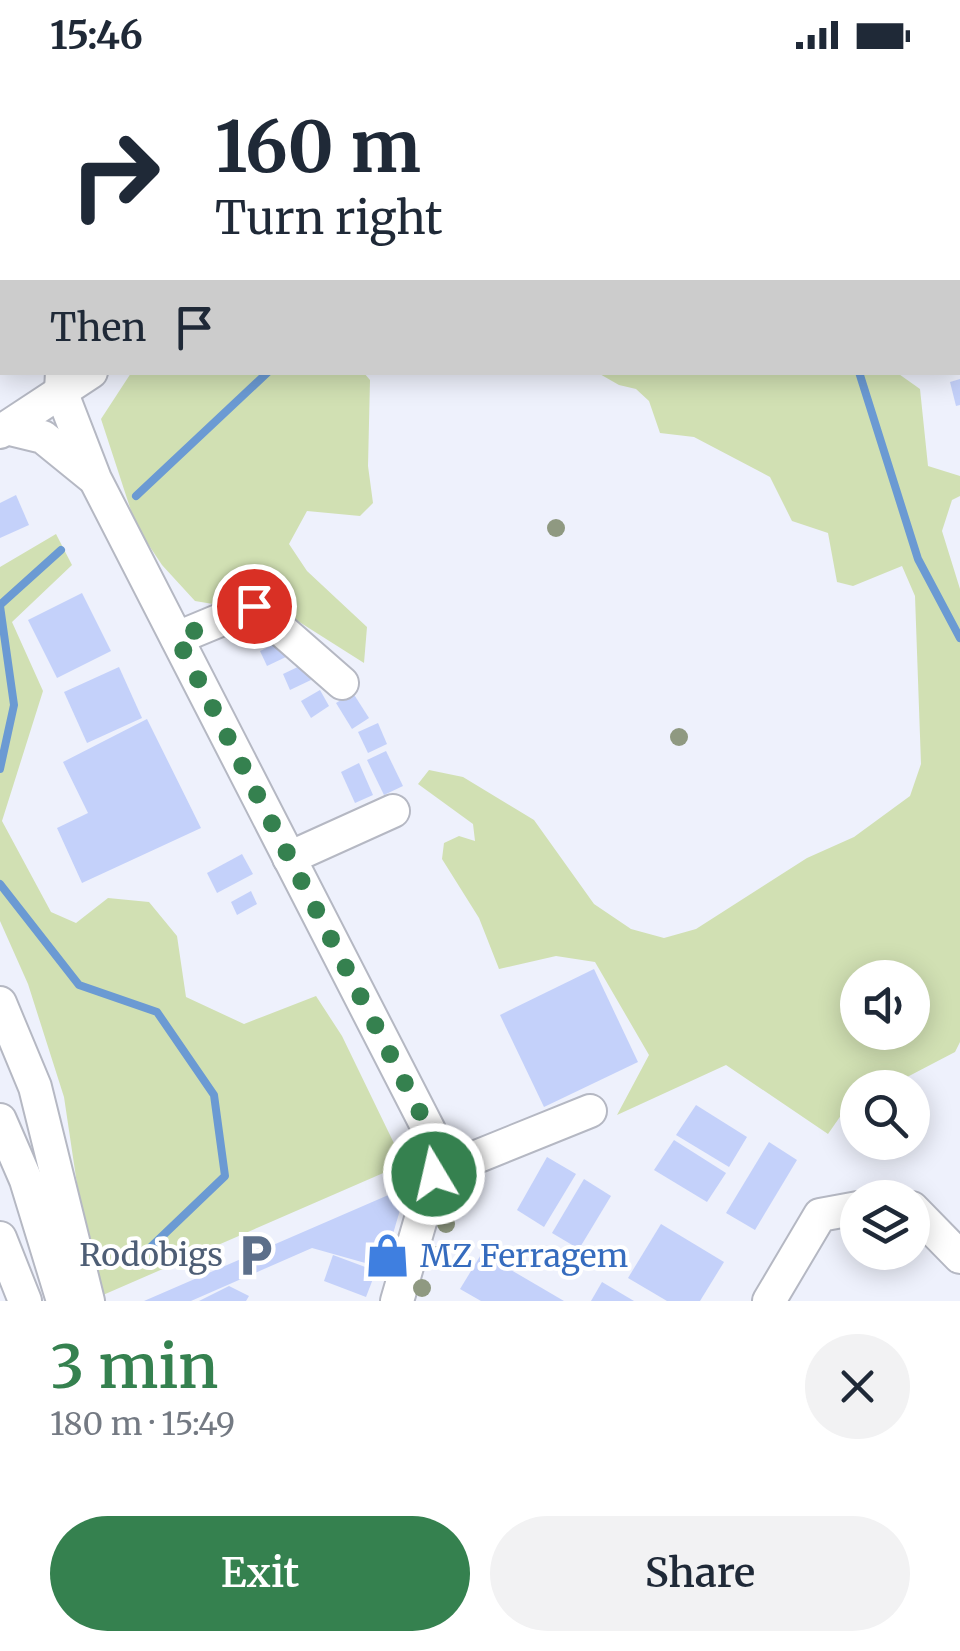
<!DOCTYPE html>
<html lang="en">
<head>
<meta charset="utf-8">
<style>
  body { margin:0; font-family:Merriweather,serif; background:#f2f2f3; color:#1f2937; height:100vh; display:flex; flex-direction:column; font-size:38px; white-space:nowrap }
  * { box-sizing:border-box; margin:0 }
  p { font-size:32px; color:#747a83 }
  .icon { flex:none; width:55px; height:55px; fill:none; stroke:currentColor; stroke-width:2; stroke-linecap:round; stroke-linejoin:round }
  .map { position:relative; height:1231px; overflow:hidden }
  .side { display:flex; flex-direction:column; background:#fff; flex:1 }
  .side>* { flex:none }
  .guide { position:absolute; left:0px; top:0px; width:960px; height:305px; box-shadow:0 5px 25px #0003; background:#fff; color:#1f2937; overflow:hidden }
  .controls { position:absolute; left:840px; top:890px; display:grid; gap:20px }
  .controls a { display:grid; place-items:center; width:90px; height:90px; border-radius:50%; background:#fff; box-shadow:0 5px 25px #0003; font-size:50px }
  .pin { position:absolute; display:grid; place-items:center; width:85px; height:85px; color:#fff; margin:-42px; border:5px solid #fff; border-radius:50%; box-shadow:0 2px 10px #0007 }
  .me { position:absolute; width:110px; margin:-55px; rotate:351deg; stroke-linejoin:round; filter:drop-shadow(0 0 8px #0008) }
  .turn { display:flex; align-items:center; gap:35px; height:210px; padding:0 50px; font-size:45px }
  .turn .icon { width:130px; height:130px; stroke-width:2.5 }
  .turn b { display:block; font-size:70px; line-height:85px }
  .then { display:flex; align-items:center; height:95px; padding:0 50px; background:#0003; gap:20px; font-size:38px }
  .round { display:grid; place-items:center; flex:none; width:105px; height:105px; border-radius:52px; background:#f2f2f3 }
  .summary { display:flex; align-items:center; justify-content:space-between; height:170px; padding:0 50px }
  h1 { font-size:60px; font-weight:600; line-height:75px; color:#35814f }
  .action { display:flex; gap:20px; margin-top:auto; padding:20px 50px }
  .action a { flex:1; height:115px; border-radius:60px; background:#35814f; color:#fff; font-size:40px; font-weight:600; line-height:115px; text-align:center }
  .action a+a { background:#f2f2f3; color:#1f2937 }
  .status { display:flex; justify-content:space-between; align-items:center; height:70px; padding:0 50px; background:#fff; direction:ltr }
  .status svg { height:28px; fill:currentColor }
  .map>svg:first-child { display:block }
  .green { fill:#d1e0b3; fill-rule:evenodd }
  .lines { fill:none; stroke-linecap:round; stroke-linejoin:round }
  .stream { stroke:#6b9ad3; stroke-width:8 }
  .building { fill:#c4d1fa }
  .minor-casing { stroke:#b5b8c3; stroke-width:36 }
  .path { stroke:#83858d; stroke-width:5; stroke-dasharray:8 5; stroke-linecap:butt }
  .minor { stroke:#fff; stroke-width:32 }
  .tree { fill:#8f9981 }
  .route { stroke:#35814f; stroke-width:18; stroke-dasharray:0 32.4 }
  .labels { text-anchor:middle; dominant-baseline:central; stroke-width:8; stroke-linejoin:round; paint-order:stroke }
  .service-label { font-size:32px; fill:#4e5e75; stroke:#fff; text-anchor:end }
  .shop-label { font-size:32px; fill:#366cbe; stroke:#fff; text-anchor:start }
</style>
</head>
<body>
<div class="status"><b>15:46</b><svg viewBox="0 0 49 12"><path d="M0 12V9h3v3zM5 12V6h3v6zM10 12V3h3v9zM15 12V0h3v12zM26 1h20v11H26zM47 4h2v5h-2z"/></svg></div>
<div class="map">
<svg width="960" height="1231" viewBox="0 0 960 1231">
  <rect width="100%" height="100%" fill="#eef1fc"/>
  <g class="green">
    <path d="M896 302 920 319 928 396 960 406V426L952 430 942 461 960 519V972L955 982 888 1017 858 1018 857 1034 844 1041 828 1064 726 995 617 1045 649 985 595 892 556 886 499 899 479 848 442 789 444 773 459 766 475 771 473 754 418 714 429 700 463 707 534 750 594 834 631 859 664 868 696 859 807 788 854 767 910 726 921 694 915 526 902 496 853 516 837 512 828 463 792 451 770 407 694 367 660 363 649 331 636 319 619 315 598 303ZM858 908H912V962H858Z"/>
    <polygon points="131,303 364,303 370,310 368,396 373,433 360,446 307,441 289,474 307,501 367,557 364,593 263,529 225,536 195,531 162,495 136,456 101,349"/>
    <polygon points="56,464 72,495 12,552 43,621 2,751 51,842 76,853 108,828 149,832 177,866 186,927 244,954 316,926 342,966 404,1094 103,1225 84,1161 64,1027 28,914 0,851 0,497"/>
  </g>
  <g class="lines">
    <g class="stream">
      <polyline points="553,0 555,2"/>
      <polyline points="511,2 513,0"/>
      <polyline points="859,302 918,489 960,568"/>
      <polyline points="136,426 268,302"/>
      <polyline points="0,535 61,480"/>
      <polyline points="0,536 14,635 0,699"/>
      <polyline points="0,814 79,915 157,942 214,1025 225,1106 132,1195"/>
    </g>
  </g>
  <g class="building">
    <polygon points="960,309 960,335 956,336 950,312"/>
    <polygon points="16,425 29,455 0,468 0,433"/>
    <polygon points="82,523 111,581 57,608 28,550"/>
    <polygon points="281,571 288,586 267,596 260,581"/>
    <polygon points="304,594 311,610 290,620 283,604"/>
    <polygon points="119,597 142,648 87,673 64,622"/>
    <polygon points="320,620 329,636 311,648 301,631"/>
    <polygon points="353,623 369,648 352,659 336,633"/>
    <polygon points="147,649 201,758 82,813 57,758 88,743 63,692"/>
    <polygon points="378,653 387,674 368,683 358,662"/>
    <polygon points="386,681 403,716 384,725 367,690"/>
    <polygon points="359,693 373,725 355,733 341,702"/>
    <polygon points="242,784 253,804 217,823 207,803"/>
    <polygon points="251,821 257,834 237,845 231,832"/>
    <polygon points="594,899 638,992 544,1037 500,945"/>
    <polygon points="696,1035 747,1067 729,1097 676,1065"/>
    <polygon points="674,1070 726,1103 707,1132 654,1100"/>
    <polygon points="769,1072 797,1090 755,1160 726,1143"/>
    <polygon points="547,1087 576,1104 544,1157 517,1140"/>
    <polygon points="584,1109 611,1126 579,1179 552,1163"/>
    <polygon points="393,1123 400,1140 383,1198 312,1178 191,1231 144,1231"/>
    <polygon points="661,1154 724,1192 700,1231 667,1231 628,1208"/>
    <polygon points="482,1183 564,1231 481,1231 460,1219"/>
    <polygon points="333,1185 376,1201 366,1227 324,1211"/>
    <polygon points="602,1212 634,1231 591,1231"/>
    <polygon points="229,1216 249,1226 246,1231 199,1231"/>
  </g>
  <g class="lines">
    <defs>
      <g id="minor">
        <polyline points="78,2 78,0"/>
        <polyline points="338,2 338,0"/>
        <polyline points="958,38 960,37"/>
        <polyline points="62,302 61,321 95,409 433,1068 434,1104 397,1231"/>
        <polyline points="6,358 43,367 91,406"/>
        <polyline points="0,362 91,302"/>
        <polyline points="177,568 254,536 342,613"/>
        <polyline points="289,788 393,741"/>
        <polyline points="0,933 35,1017 88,1231"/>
        <polyline points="0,1050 26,1110 63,1231"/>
        <polyline points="434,1104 590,1041"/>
        <polyline points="912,1138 960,1187"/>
        <polyline points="0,1168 25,1231"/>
        <polyline points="769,1231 820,1145 858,1138"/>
      </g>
    </defs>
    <use href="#minor" class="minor-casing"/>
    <polyline class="path" points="958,71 960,70"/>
    <use href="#minor" class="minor"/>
  </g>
  <g class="tree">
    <circle cx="556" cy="458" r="9"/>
    <circle cx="679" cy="667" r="9"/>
    <circle cx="453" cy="1126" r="9"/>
    <circle cx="446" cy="1154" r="9"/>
    <circle cx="436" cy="1185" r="9"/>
    <circle cx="422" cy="1218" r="9"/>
  </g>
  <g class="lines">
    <polyline class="route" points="254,536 177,568 433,1068 434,1104"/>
  </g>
  <defs>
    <symbol id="parking-bare" viewBox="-9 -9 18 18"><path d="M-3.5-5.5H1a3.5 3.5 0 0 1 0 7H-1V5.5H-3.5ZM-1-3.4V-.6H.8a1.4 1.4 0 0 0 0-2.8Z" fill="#5c6f8a" stroke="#fff" stroke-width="2.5" paint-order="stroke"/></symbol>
    <symbol id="shop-bare" viewBox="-9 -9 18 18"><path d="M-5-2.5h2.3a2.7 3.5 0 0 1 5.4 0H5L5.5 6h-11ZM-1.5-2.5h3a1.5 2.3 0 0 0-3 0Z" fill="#3f7fe0" stroke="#fff" stroke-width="2.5" paint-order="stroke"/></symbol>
  </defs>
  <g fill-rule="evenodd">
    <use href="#parking-bare" x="224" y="1154" width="63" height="63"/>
    <use href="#shop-bare" x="356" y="1154" width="63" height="63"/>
  </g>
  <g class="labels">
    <g class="service-label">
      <text x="223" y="1185">Rodobigs</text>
    </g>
    <g class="shop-label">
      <text x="420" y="1186">MZ Ferragem</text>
    </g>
  </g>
</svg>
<div class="controls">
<a><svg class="icon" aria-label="sound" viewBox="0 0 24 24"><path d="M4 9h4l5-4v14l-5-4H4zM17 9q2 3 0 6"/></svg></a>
<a><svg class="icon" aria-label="search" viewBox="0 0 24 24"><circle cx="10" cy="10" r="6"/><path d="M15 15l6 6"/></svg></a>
<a><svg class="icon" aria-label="layers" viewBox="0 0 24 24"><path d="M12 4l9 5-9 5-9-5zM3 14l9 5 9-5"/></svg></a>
</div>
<div class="pin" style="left:254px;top:536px;background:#d93025"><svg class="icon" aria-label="arrive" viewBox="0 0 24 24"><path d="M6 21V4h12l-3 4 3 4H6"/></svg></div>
<svg class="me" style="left:434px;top:1104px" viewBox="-20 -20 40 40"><circle r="17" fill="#35814f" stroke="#fff" stroke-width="3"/><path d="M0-11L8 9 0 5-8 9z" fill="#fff"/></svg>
<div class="guide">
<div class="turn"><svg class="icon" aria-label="right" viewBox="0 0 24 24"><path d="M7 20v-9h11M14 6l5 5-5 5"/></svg><div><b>160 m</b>Turn right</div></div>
<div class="then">Then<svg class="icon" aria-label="arrive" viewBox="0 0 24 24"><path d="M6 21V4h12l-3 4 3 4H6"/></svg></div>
</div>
</div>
<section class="side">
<div class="summary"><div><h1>3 min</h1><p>180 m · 15:49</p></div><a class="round"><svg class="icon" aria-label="close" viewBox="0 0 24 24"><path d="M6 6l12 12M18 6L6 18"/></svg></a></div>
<div class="action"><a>Exit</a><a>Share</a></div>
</section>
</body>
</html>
